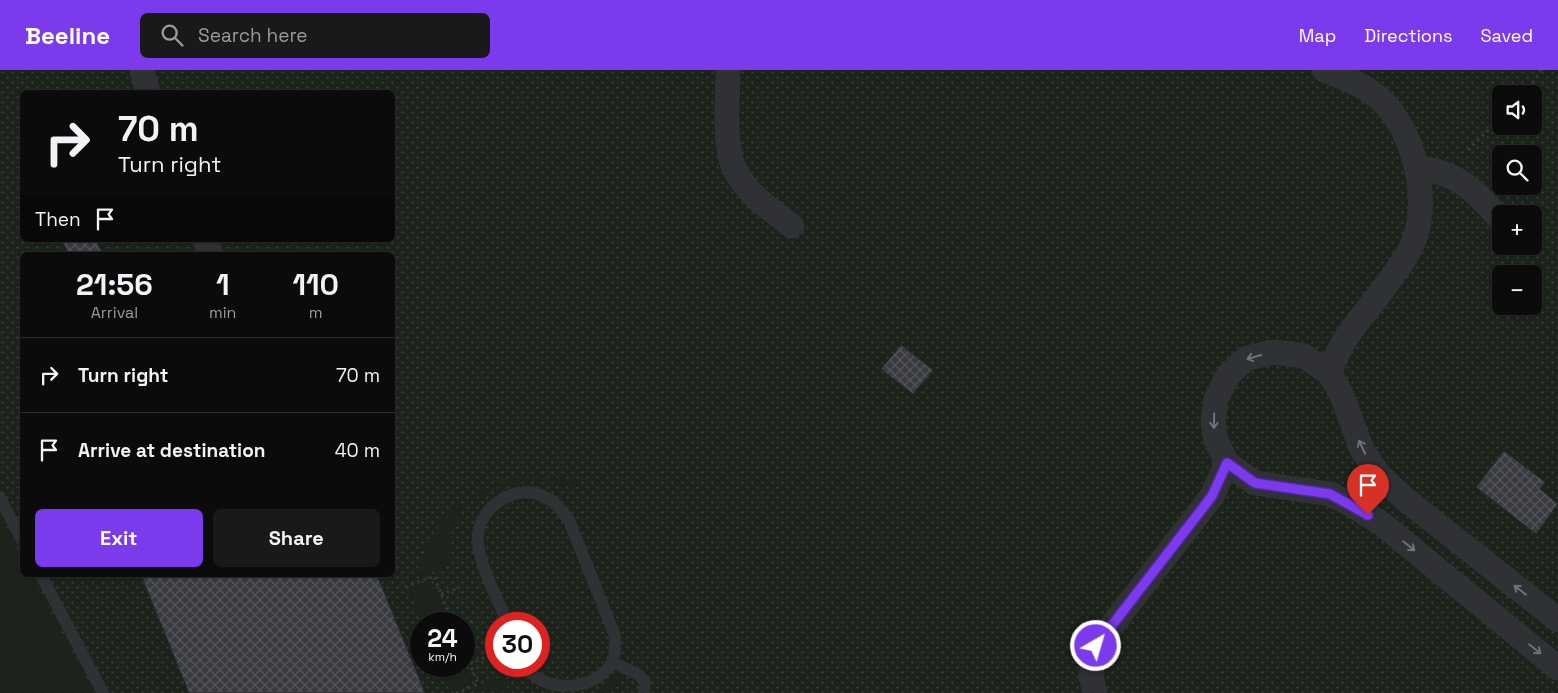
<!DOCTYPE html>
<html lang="en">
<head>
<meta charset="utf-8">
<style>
  body { margin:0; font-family:"Space Grotesk",sans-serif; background:#19191a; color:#f1f3f6; height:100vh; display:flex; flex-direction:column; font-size:19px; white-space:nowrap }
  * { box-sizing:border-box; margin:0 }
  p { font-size:16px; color:#9a9b9d }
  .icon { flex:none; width:28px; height:28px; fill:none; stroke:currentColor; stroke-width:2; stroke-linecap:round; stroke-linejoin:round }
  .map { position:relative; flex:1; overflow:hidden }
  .sheet { position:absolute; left:20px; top:182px; width:375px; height:325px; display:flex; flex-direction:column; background:#0b0b0c; border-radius:8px; box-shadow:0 1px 4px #0004,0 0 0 1px #2b2b2d }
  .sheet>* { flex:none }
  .guide { position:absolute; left:20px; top:20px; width:375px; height:152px; border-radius:8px; box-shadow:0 1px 4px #0004,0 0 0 1px #2b2b2d; background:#0b0b0c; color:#f1f3f6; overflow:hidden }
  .buttons { position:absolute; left:1492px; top:15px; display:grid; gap:10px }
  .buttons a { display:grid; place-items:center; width:50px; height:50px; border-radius:8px; background:#0b0b0c; box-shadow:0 1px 4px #0004,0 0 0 1px #2b2b2d; font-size:25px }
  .speed { position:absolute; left:410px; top:542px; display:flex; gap:10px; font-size:25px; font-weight:700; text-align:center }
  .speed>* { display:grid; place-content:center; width:65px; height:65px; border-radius:50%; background:#0b0b0c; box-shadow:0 1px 4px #0004,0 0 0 1px #2b2b2d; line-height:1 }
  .speed small { font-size:12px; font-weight:400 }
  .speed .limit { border:8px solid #d22; background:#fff; color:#111 }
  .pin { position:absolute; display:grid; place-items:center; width:42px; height:42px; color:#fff; margin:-51px -21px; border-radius:50% 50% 50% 0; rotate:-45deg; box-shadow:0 0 5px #0007 }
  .pin .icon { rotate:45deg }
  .me { position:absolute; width:55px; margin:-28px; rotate:38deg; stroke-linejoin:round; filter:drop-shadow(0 0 4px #0008) }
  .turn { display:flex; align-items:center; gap:18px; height:105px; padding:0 15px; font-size:22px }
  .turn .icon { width:65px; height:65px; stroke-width:2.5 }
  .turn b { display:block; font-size:35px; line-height:42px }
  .then { display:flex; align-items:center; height:48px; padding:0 15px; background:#0003; gap:10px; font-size:19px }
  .eta { display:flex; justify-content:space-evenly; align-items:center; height:85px; text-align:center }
  .eta b { font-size:30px; font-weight:600; line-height:35px }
  .action { display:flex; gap:10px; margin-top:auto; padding:10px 15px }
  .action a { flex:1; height:58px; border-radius:8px; background:#7c3aed; color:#fff; font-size:20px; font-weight:600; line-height:58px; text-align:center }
  .action a+a { background:#19191a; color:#f1f3f6 }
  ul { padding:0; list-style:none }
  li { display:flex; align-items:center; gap:15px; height:75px; padding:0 15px; border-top:1px solid #2b2b2d }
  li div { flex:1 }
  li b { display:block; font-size:19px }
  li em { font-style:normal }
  header { display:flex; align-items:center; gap:30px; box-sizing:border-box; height:70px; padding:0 25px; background:#7c3aed; color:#fff }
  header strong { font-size:24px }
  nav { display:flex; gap:28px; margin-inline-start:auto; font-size:18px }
  .search { width:350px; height:45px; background:#19191a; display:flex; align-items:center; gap:12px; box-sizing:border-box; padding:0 18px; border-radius:8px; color:#9a9b9d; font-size:19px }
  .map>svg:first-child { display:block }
  .park { fill:url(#park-dots); fill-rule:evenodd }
  .garden { fill:#1b231b }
  .building { fill:url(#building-cross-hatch); stroke:#28292c }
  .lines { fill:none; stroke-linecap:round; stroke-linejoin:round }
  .path { stroke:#35383d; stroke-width:3; stroke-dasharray:2.5 4; stroke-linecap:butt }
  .lane { stroke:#2f3135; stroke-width:12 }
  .street { stroke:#2f3135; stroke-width:25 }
  .oneway { stroke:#6c717a }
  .route-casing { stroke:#51269a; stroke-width:12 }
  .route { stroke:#7c3aed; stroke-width:9 }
</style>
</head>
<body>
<header>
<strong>Beeline</strong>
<div class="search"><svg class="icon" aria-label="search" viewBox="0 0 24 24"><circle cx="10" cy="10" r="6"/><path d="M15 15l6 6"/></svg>Search here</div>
<nav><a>Map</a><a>Directions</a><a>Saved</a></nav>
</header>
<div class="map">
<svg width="1558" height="623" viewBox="0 0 1558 623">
  <defs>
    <pattern id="park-dots" width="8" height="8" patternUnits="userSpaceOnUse" patternTransform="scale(1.25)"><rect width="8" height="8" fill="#1b231b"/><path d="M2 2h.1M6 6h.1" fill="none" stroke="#39403a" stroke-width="1.8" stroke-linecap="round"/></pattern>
    <pattern id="building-cross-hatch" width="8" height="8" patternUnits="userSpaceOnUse" patternTransform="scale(1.25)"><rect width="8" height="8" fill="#393b40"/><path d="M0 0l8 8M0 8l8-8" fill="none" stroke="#525459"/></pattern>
  </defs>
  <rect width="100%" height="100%" fill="#0f0f10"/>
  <path class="park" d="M0 0H1558V623H0ZM22 22H392V170H22ZM1501 24H1534V56H1501ZM1501 84H1534V116H1501ZM1501 144H1534V176H1501ZM22 185H392V505H22ZM1501 204H1534V236H1501ZM421 554H464V596H421ZM496 554H539V596H496Z"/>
  <g class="garden">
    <path d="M521 407 560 408 578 412 575 418C518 399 439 420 452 494L419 506C426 452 472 417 521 407Z"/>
    <polygon points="0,446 22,488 22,505 31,505 94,623 0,623"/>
    <polygon points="431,510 443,541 421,550 409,518"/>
    <polygon points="464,593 472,613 450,622 440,596 464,596"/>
    <polygon points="616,606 622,610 606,623 598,623"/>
    <polygon points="502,607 508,620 513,623 466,621"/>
  </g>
  <g class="building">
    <polygon points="62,170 96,170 103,185 69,185"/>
    <polygon points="901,275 933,300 913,324 881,299"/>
    <polygon points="1504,381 1545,412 1540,419 1558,434 1536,464 1476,417"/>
    <polygon points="141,505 377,505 425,623 189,623"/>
  </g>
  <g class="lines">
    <g class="path">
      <polyline points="1526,24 1541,0"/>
      <polyline points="1468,80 1501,48"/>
      <polyline points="405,517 434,506 453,554"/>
      <polyline points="441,525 460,517"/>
      <polyline points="424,554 449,543"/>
      <polyline points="420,555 421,555"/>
      <polyline points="464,555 473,551"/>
      <polyline points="470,594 487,586"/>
      <polyline points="456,623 478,614 464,579"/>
    </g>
    <g class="lane">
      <polyline points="0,428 22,470"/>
      <polyline points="41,505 103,623"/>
      <path d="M508 554C499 531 475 488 478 464 482 435 517 412 545 427 556 432 562 441 569 450L615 566C615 574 616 585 612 593 593 623 543 623 525 596"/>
      <polyline points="613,592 639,605 645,612 644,623"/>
    </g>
    <g class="street">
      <polyline points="142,0 148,22"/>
      <path d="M728 0C728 26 723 78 735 100 747 124 771 140 792 156"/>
      <path d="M1324 0C1345 8 1365 15 1381 30 1415 60 1433 138 1410 179 1393 211 1366 238 1346 268 1339 279 1334 292 1329 303"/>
      <path d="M1417 98C1456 101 1476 121 1501 150"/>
      <polyline points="205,170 211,185"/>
      <polyline points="1558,550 1405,429 1380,406 1362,380 1341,323 1329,303 1304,286 1274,282 1247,288 1228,305 1216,329 1213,353 1216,371 1227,393 1255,413 1331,424 1354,436 1382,454 1558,598"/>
      <polyline points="1095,623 1091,606 1096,576 1212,426 1227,393"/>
    </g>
  </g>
  <defs><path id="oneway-shaft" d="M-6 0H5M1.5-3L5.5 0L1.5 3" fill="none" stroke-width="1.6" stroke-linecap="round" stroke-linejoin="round" transform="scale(1.25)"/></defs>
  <g class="oneway">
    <use href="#oneway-shaft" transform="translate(1254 287) rotate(164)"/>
    <use href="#oneway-shaft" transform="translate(1214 351) rotate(91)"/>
    <use href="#oneway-shaft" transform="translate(1362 377) rotate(-115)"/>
    <use href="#oneway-shaft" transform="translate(1409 476) rotate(39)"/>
    <use href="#oneway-shaft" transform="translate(1520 520) rotate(-142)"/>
    <use href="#oneway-shaft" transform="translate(1535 579) rotate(39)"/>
  </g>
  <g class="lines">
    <defs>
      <polyline id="route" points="1096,576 1212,426 1227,393 1255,413 1330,424 1368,445"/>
    </defs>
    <use href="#route" class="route-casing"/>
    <use href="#route" class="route"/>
  </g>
</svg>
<div class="buttons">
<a><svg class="icon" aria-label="sound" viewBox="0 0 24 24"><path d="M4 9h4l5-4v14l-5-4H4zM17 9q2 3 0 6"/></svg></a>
<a><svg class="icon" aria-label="search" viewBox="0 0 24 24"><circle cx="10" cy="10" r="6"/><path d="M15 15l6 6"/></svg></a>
<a>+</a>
<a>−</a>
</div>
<div class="speed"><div>24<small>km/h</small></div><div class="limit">30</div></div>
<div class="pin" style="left:1368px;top:445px;background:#d93025"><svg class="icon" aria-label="arrive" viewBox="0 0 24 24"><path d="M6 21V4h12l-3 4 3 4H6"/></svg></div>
<svg class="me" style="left:1096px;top:576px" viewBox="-20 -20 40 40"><circle r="17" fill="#7c3aed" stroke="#fff" stroke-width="3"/><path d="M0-11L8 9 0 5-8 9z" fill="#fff"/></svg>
<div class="guide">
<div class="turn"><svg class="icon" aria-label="right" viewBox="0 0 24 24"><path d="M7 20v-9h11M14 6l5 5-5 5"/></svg><div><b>70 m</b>Turn right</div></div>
<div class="then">Then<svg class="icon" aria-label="arrive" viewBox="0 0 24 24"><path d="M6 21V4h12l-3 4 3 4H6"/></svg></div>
</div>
<section class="sheet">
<div class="eta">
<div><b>21:56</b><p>Arrival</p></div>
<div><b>1</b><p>min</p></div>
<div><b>110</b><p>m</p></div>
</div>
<ul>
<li><svg class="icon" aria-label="right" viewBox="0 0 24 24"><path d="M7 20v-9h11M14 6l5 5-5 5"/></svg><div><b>Turn right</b></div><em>70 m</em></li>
<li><svg class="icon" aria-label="arrive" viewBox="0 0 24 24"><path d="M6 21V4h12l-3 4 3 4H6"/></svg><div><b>Arrive at destination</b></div><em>40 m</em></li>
</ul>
<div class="action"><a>Exit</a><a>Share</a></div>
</section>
</div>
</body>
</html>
